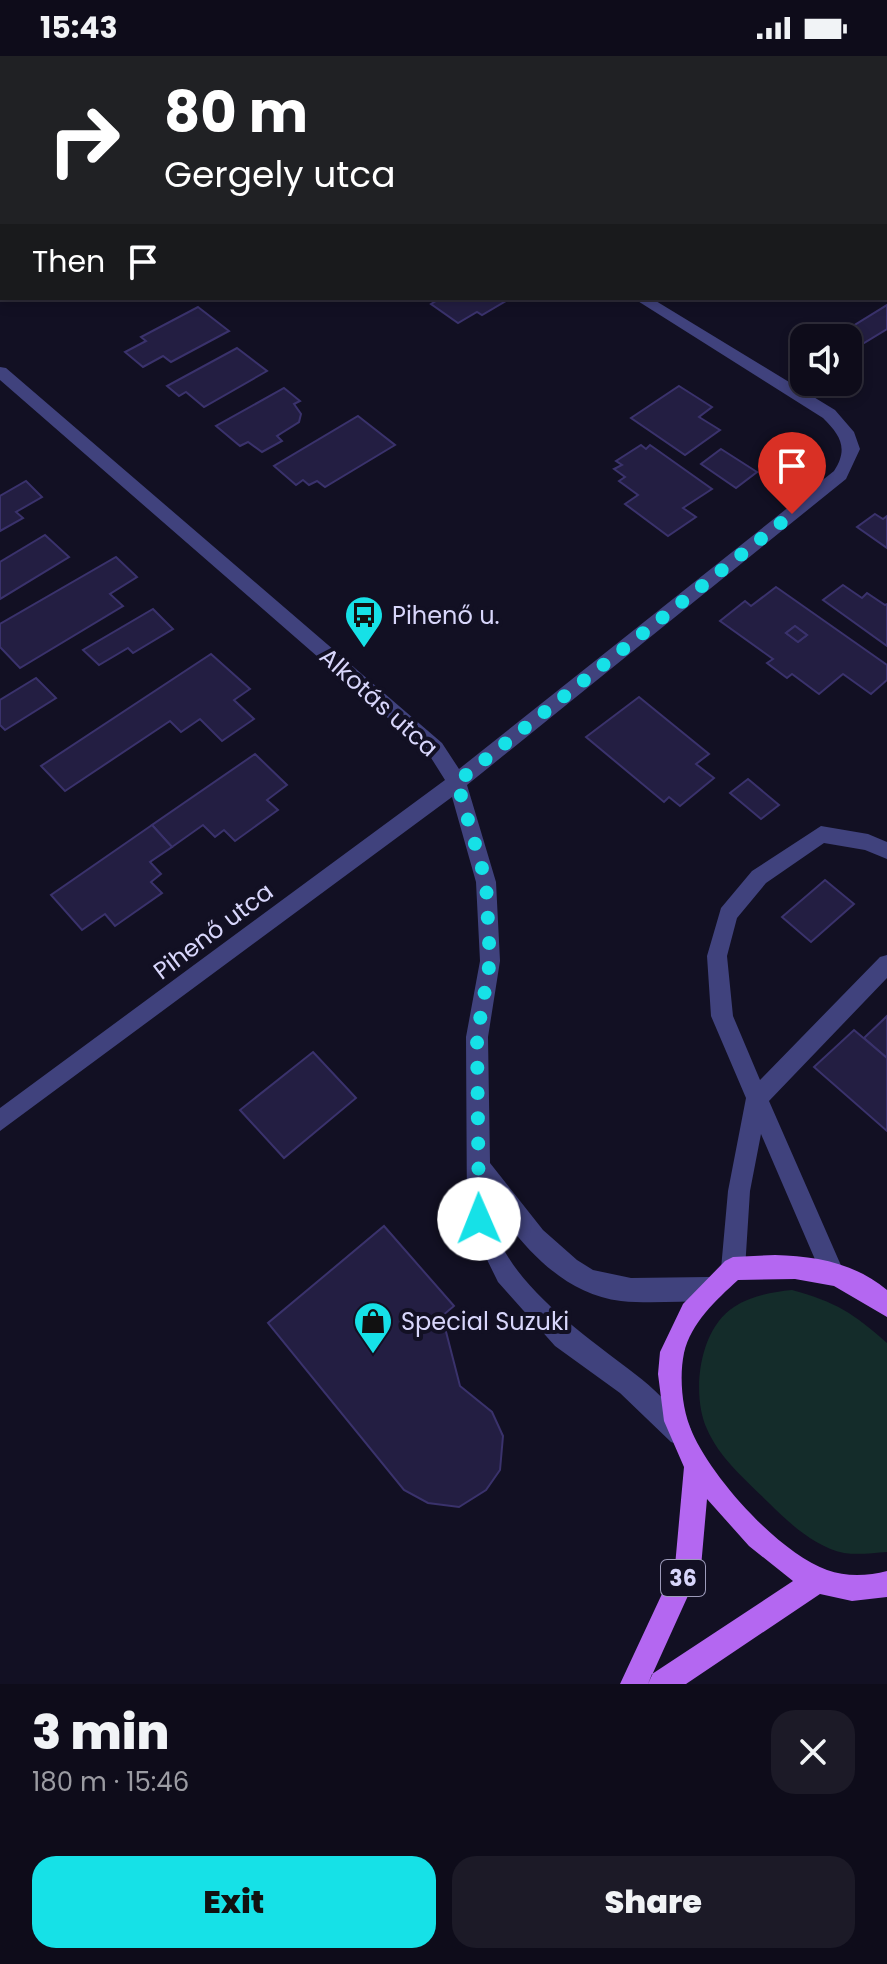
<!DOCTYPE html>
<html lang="en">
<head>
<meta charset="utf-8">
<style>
  body { margin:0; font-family:Poppins,sans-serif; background:#1c1a27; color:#f1f3f6; height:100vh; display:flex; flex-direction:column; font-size:30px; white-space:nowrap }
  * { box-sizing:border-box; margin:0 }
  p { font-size:26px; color:#9b9ba2 }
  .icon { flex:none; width:44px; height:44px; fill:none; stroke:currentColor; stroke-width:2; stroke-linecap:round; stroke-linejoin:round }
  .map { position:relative; height:1628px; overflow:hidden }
  .side { display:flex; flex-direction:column; background:#0e0c1a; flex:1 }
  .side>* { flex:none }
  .hud { position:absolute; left:0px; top:0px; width:888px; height:244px; box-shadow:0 4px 12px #0003,0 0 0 2px #2e2c39; background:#202124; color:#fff; overflow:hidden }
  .controls { position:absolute; left:790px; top:268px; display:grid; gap:16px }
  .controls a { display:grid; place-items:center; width:72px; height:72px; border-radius:16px; background:#0e0c1a; box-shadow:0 4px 12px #0003,0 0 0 2px #2e2c39; font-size:40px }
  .pin { position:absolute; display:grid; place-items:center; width:68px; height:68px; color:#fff; margin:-82px -34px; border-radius:50% 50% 50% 0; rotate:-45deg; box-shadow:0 0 8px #0007 }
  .pin .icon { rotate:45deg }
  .me { position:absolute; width:88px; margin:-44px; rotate:359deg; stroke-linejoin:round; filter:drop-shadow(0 0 6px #0008) }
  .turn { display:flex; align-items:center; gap:28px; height:168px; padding:0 32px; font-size:36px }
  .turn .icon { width:104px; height:104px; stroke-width:2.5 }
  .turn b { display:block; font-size:56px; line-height:68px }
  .then { display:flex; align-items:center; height:76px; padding:0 32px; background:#0003; gap:16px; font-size:30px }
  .round { display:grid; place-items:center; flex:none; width:84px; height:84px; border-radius:24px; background:#1c1a27 }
  .head { display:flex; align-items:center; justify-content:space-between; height:136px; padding:0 32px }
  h1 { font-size:48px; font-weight:800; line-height:60px }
  .action { display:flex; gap:16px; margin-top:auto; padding:16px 32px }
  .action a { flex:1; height:92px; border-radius:24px; background:#16e1e7; color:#111; font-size:32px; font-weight:800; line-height:92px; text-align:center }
  .action a+a { background:#1c1a27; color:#f1f3f6 }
  .status { display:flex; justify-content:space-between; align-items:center; height:56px; padding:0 40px; background:#0e0c1a; direction:ltr }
  .status svg { height:22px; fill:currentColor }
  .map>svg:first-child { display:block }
  .green { fill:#142c2a }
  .building { fill:#231e42; stroke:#3a326c; stroke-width:2; fill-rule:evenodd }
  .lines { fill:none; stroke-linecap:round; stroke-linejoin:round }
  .minor { fill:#40427d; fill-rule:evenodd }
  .major { fill:#b467f1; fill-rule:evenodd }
  .route { stroke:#16e1e7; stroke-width:14; stroke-dasharray:0 25.2 }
  .labels { text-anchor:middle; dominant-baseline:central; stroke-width:8; stroke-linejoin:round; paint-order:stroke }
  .shield { fill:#121023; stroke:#9d9bba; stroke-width:2 }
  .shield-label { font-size:22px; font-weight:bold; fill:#d8d6fb }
  .poi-label { font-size:24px; fill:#d8d6fb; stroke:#121023; text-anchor:start }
  .street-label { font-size:24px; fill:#d8d6fb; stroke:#121023 }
</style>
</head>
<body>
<div class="status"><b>15:43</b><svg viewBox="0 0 49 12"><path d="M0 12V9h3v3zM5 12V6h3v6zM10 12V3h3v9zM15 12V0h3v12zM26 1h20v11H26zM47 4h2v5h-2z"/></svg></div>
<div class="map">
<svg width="887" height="1628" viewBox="0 0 887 1628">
  <rect width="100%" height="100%" fill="#121023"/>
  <path class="green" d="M792 1234C836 1246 853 1257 887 1287V1496C873 1497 858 1499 844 1497 815 1491 789 1467 769 1447 747 1425 720 1403 707 1373 691 1338 699 1273 734 1251 751 1240 772 1236 792 1234Z"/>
  <g class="building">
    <polygon points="441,242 511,242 482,259 477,256 458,267 431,248"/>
    <polygon points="887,249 887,273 859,290 840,278"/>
    <polygon points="198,251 229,275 171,306 163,300 143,311 125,296 146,285 141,281"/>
    <polygon points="237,292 267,315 204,351 186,336 179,340 167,330"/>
    <polygon points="679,330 712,351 699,361 720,374 685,399 631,362"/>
    <polygon points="284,332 300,345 294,348 301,358 299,366 277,380 282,385 262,396 248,386 240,390 216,370"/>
    <polygon points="358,360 395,389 325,431 317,425 309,429 303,424 296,429 274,410"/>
    <polygon points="641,389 646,393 650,389 712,433 683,452 696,461 668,480 625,448 638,439 619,425 625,421 614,413 622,409 616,405"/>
    <polygon points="721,393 757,416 736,432 701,408"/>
    <polygon points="26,425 42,441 16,456 23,462 0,475 0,440"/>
    <polygon points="875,458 883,463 887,460 887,492 857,471"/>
    <polygon points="45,479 69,501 0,543 0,506"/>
    <polygon points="116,501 137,521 110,538 123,550 20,612 0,591 0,568"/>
    <polygon points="843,529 862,542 867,537 885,549 887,548 887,590 823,544"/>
    <path d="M776 531 887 609V624L871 638 843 618 819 638 792 618 787 622 767 607 773 603 720 565 745 545 751 550ZM795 570 807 579 798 586 786 577Z"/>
    <polygon points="153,553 173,573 133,597 128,592 99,609 83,594"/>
    <polygon points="795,570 807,579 798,586 786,577"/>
    <polygon points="211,598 250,633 234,644 254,663 222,685 200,663 181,676 170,665 65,735 41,710"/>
    <polygon points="36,622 56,642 5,674 0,669 0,644"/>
    <polygon points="639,641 709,698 696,708 714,722 680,750 669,741 664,746 586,681"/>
    <polygon points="255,698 287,729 267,744 278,754 235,785 224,774 215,781 203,769 172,791 152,769"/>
    <polygon points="748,723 779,749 761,763 730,737"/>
    <polygon points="152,769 172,791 150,806 161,818 151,826 162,837 115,870 105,858 82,874 51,839"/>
    <polygon points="825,824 854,848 811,886 782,861"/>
    <polygon points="887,960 887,1002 864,982"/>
    <polygon points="854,974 887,1002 887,1075 814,1011"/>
    <polygon points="313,996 356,1042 284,1102 240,1054"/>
    <polygon points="384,1170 454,1250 442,1260 460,1330 492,1356 503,1380 500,1414 486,1434 459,1451 428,1447 404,1434 268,1267"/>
  </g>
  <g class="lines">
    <g class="minor">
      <polygon points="234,0 248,0 249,2 235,2"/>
      <rect x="0" y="60" width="2" height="8"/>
      <path d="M633 242H651L835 354 854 376 860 393 846 423 467 729 496 826 500 905 488 981 490 1107 543 1174 577 1204 593 1214 631 1222 709 1221 717 1225 721 1233 717 1241 709 1245C680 1245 650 1248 621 1245 562 1238 523 1190 490 1145 491 1218 583 1277 635 1318 654 1332 671 1351 689 1368L692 1377 689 1386 680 1389 671 1386 620 1337 555 1290 498 1226 467 1163 466 981 480 905 476 826 452 741 0 1075V1052L445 724 428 697 0 324V311L6 312 442 687 459 713 834 415C849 392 840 379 823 362Z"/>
      <polygon points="821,770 868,778 887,786 887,803 865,794 824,787 766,827 737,862 727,900 733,960 760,1024 880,901 887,899 887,922 769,1045 843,1214 839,1222 831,1226 823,1222 761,1078 750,1135 745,1213 741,1221 733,1225 725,1221 721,1213 728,1135 746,1042 711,960 707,900 721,852 752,815"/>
    </g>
    <path class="major" d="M775 1199C815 1200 855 1207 887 1234V1261L834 1230 795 1223 738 1224C716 1244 691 1267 684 1297 679 1321 682 1354 692 1376 712 1422 778 1496 827 1514 846 1521 868 1520 887 1515V1541L852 1545 820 1538 686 1628H648L652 1618 793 1525 749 1490 707 1443 701 1511 648 1628H620L675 1510 684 1411 664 1365 658 1318 660 1296 683 1248 725 1205 733 1201Z"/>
  </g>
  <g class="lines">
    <polyline class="route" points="479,1163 477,981 490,905 486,826 457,726 792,458"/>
  </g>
  <defs>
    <symbol id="bus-pin" viewBox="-11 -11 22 30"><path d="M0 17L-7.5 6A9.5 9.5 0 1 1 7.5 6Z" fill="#16e1e7" stroke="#121023"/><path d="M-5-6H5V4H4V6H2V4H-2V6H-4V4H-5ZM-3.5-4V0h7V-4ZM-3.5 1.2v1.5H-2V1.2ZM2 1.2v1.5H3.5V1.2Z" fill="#111"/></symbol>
    <symbol id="shop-pin" viewBox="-11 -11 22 30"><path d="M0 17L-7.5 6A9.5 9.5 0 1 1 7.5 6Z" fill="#16e1e7" stroke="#121023"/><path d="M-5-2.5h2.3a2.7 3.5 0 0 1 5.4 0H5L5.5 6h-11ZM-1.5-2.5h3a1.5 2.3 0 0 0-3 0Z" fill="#111"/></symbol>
  </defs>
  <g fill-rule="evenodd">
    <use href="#bus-pin" x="342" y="537" width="44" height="60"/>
    <use href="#shop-pin" x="351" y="1243" width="44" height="60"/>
  </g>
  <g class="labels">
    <rect class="shield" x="661" y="1504" width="44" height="36" rx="6"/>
    <g class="shield-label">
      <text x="683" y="1522">36</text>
    </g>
    <g class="poi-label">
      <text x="392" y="559">Pihenő u.</text>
      <text x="401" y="1265">Special Suzuki</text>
    </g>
    <g class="street-label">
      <text transform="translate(379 646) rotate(42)">Alkotás utca</text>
      <text transform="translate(213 875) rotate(-37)">Pihenő utca</text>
    </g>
  </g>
</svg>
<div class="controls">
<a><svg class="icon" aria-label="sound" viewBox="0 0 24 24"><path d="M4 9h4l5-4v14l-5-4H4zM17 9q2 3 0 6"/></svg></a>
</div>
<div class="pin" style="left:792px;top:458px;background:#d93025"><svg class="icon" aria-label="arrive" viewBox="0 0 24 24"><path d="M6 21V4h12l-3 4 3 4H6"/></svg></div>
<svg class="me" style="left:479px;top:1163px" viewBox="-20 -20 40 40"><circle r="19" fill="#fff"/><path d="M0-13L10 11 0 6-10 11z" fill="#16e1e7"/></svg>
<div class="hud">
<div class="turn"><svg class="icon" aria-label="right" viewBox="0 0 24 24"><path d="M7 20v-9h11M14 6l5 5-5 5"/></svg><div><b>80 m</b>Gergely utca</div></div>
<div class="then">Then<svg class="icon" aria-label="arrive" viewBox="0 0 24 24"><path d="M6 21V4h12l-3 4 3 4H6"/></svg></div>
</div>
</div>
<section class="side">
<div class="head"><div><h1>3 min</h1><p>180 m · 15:46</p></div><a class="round"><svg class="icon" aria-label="close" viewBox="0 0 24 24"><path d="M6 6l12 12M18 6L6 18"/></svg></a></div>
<div class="action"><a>Exit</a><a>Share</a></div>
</section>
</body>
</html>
